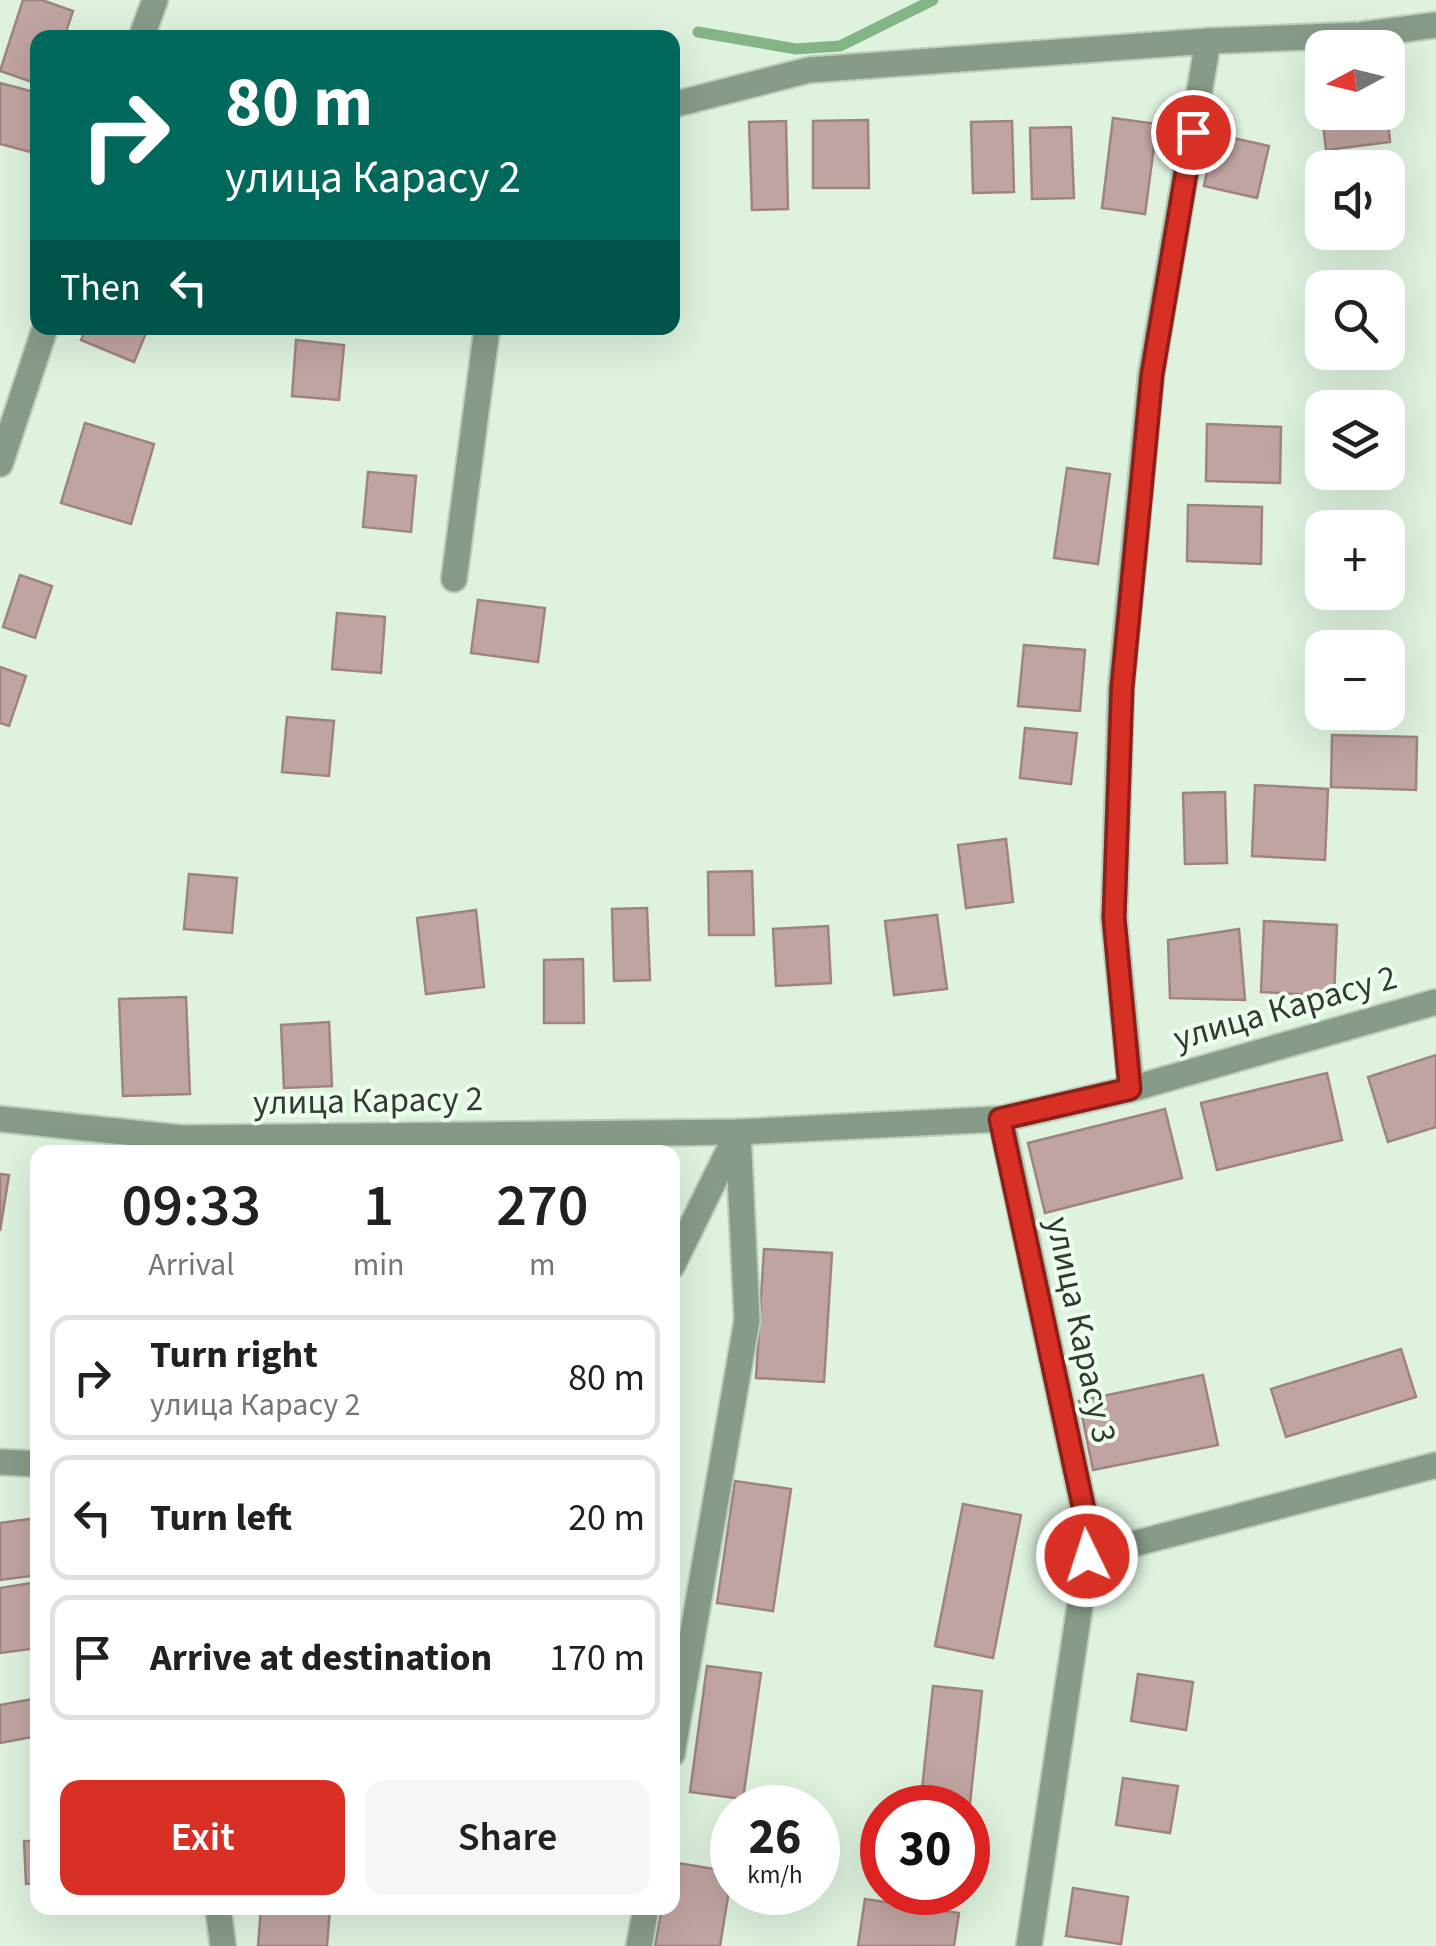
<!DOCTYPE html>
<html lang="en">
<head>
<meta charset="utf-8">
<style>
  body { margin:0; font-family:"Source Sans 3",sans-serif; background:#f6f6f6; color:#202124; height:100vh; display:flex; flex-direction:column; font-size:38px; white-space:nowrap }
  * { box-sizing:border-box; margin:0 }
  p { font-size:32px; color:#757577 }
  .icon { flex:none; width:55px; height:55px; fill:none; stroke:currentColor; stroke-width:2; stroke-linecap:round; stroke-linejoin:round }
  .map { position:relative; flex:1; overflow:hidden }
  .sheet { position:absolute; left:30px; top:1145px; width:650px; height:770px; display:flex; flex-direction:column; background:#fff; border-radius:20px; box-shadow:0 10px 40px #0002 }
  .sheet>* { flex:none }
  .top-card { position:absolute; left:30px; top:30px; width:650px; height:305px; border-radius:20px; box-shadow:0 10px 40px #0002; background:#00695c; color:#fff; overflow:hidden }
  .needle { width:65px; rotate:263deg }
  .buttons { position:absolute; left:1305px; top:30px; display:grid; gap:20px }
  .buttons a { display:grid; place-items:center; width:100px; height:100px; border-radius:20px; background:#fff; box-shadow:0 10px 40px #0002; font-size:50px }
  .speed { position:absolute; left:710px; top:1785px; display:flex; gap:20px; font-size:50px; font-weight:700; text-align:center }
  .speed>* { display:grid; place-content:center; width:130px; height:130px; border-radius:50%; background:#fff; box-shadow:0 10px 40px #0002; line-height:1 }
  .speed small { font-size:25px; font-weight:400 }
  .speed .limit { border:15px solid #d22; background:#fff; color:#111 }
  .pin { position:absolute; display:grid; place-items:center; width:85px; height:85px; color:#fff; margin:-42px; border:5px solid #fff; border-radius:50%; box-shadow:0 2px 10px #0007 }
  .me { position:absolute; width:110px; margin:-55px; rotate:356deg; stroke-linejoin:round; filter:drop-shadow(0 0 8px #0008) }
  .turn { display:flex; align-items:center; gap:35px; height:210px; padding:0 30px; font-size:45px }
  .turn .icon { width:130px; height:130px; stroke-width:2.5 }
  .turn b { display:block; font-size:70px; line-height:85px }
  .then { display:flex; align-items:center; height:95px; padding:0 30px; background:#0003; gap:20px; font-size:38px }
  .eta { display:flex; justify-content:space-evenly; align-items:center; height:170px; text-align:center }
  .eta b { font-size:60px; font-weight:600; line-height:70px }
  .button { display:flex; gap:20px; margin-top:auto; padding:20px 30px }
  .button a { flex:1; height:115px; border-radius:20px; background:#d93025; color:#fff; font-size:40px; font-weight:600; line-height:115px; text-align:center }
  .button a+a { background:#f6f6f6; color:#202124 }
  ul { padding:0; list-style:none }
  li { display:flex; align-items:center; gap:30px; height:125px; margin:0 20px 15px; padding:0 10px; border:5px solid #e0e0e0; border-radius:20px }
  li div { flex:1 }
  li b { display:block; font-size:38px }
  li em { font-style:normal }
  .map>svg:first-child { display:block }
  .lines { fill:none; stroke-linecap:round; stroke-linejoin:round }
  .stream { stroke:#83b485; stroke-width:11 }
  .building { fill:#c0a4a1; stroke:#9e8380; stroke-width:2.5 }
  .minor-casing { stroke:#bccdbc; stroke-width:29 }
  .minor { stroke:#879c88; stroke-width:25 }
  .route-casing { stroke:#8d1f18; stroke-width:25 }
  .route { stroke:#d93025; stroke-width:18 }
  .labels { text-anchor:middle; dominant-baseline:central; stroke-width:8; stroke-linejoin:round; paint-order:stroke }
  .street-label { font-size:35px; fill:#323a32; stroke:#eefeee }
</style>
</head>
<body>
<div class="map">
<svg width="1436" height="1946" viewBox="0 0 1436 1946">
  <rect width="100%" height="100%" fill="#def2de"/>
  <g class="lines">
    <polyline class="stream" points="698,32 796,49 840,46 933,0"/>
  </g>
  <g class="building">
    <polygon points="23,0 42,0 73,11 64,38 38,38 38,84 0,71"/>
    <polygon points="0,83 38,93 38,154 0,144"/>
    <polygon points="1340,112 1387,112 1390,142 1326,150 1322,115"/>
    <polygon points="1113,118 1157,124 1145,214 1102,208"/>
    <polygon points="868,120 869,188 813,188 813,121"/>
    <polygon points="786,121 788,209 752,210 749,122"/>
    <polygon points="1012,121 1014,192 973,193 971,122"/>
    <polygon points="1071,127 1074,198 1032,199 1030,128"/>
    <polygon points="1215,134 1269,146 1257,198 1204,186"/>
    <polygon points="672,173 676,173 677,229 672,229"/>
    <polygon points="86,328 148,328 134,362 81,340"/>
    <polygon points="296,340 344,345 339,400 292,396"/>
    <polygon points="85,423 154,444 131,524 61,503"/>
    <polygon points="1207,424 1281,427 1280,483 1206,481"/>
    <polygon points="1067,468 1110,474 1098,564 1054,558"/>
    <polygon points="368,472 416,476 411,532 363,527"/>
    <polygon points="1188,505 1262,507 1261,564 1187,561"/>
    <polygon points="20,575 52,586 35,638 3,627"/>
    <polygon points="478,600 545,608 538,662 471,653"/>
    <polygon points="337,613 385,617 381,673 332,669"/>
    <polygon points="1024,645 1085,650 1080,711 1018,706"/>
    <polygon points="0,667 26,676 9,726 0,723"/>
    <polygon points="287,717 334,721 329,776 282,772"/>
    <polygon points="1025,728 1077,733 1071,784 1020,778"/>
    <polygon points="1332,735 1417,737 1416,790 1331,787"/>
    <polygon points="1255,785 1328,789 1325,860 1252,856"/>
    <polygon points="1225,792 1227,863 1185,864 1183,793"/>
    <polygon points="1006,839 1013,902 966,908 958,845"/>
    <polygon points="752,871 754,935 709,935 708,872"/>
    <polygon points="189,874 237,878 232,933 184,929"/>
    <polygon points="647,908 650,980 614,981 612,909"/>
    <polygon points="476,910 484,987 426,994 417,918"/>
    <polygon points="937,915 947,989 894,995 885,921"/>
    <polygon points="1264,921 1337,925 1334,996 1261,992"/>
    <polygon points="828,926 831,983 776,986 773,929"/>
    <polygon points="1239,929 1245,1000 1170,998 1168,940"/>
    <polygon points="583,959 584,1023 544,1023 544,960"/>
    <polygon points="186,997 190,1094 123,1096 119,999"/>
    <polygon points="329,1022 332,1086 284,1088 281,1025"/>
    <polygon points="1436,1055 1436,1127 1388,1142 1368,1077"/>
    <polygon points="1327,1073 1342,1140 1217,1170 1201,1103"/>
    <polygon points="1165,1109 1182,1178 1045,1213 1028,1143"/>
    <polygon points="0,1174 9,1175 0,1231"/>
    <polygon points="764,1249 832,1253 824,1382 756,1378"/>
    <polygon points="1401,1349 1416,1397 1286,1437 1271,1389"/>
    <polygon points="1203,1375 1218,1445 1093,1470 1079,1401"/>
    <polygon points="735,1481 791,1489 773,1611 717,1603"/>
    <polygon points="963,1504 1021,1515 993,1658 935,1646"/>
    <polygon points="37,1518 38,1575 0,1580 0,1523"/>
    <polygon points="38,1582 38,1648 0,1653 0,1588"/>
    <polygon points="707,1666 761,1673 743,1799 690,1792"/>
    <polygon points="1138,1674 1193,1682 1186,1730 1131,1721"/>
    <polygon points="933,1686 982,1691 968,1822 968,1808 920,1808"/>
    <polygon points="38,1698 38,1736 0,1743 0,1705"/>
    <polygon points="1123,1778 1178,1786 1170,1833 1116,1825"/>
    <polygon points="24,1841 38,1841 38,1883 26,1884"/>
    <polygon points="672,1862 732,1872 720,1946 655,1946 662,1908 672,1908"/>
    <polygon points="1073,1888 1128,1897 1121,1944 1066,1936"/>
    <polygon points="865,1899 959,1913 954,1946 858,1946"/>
    <polygon points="261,1908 330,1908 327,1946 258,1946"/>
  </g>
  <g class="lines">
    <defs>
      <g id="minor">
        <polyline points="141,38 155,0"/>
        <polyline points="672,105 809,70 1208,41 1360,35 1436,25"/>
        <polyline points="0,464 45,328"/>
        <polyline points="454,579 487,328"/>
        <polyline points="1131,1089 1114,918 1121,688 1151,375 1208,41"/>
        <polyline points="0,1119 182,1138 738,1132 1001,1119 1131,1089 1436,1002"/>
        <polyline points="1001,1119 1090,1538 1029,1946"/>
        <polyline points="672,1266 738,1132 747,1320 672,1754"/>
        <polyline points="0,1462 38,1464"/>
        <polyline points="1087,1556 1436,1465"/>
        <polyline points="218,1908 223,1946"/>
        <polyline points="639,1946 646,1908"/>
      </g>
    </defs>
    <use href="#minor" class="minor-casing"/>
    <use href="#minor" class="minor"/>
  </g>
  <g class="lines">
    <defs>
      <polyline id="route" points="1087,1556 1090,1538 1000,1119 1130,1089 1114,918 1122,688 1152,375 1193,132"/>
    </defs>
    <use href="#route" class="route-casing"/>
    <use href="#route" class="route"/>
  </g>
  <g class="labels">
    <g class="street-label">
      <text transform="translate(1285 1008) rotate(-16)">улица Карасу 2</text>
      <text transform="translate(368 1101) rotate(-1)">улица Карасу 2</text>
      <text transform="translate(1081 1330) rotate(78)">улица Карасу 3</text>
    </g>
  </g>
</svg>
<div class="buttons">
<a><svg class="needle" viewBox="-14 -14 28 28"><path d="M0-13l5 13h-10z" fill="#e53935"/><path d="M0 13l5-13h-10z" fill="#757577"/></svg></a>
<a><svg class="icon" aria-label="sound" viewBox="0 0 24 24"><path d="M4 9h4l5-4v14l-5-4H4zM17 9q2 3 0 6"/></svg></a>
<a><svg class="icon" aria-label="search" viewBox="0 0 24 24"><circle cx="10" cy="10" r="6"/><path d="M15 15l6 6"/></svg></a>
<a><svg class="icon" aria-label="layers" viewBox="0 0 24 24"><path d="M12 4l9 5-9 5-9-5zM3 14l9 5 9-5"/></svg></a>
<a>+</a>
<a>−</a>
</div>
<div class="speed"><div>26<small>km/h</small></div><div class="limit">30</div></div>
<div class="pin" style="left:1193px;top:132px;background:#d93025"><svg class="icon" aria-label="arrive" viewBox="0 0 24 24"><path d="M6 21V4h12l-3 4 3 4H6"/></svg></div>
<svg class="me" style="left:1087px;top:1556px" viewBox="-20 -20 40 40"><circle r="17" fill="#d93025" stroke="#fff" stroke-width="3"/><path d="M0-11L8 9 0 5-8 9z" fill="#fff"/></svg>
<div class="top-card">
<div class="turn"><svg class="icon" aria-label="right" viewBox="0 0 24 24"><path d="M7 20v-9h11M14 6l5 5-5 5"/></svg><div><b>80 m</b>улица Карасу 2</div></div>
<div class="then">Then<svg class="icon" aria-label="left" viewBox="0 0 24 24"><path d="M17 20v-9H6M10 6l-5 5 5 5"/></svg></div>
</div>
<section class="sheet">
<div class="eta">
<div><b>09:33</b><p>Arrival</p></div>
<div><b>1</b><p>min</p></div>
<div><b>270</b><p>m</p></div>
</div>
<ul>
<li><svg class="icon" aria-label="right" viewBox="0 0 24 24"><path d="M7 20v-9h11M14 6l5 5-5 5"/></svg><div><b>Turn right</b><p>улица Карасу 2</p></div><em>80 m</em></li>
<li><svg class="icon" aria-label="left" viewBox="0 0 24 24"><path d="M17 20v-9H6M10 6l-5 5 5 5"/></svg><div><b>Turn left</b></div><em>20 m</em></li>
<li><svg class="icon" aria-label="arrive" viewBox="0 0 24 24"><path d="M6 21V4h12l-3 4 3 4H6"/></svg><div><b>Arrive at destination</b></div><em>170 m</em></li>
</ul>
<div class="button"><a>Exit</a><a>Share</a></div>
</section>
</div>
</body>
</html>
